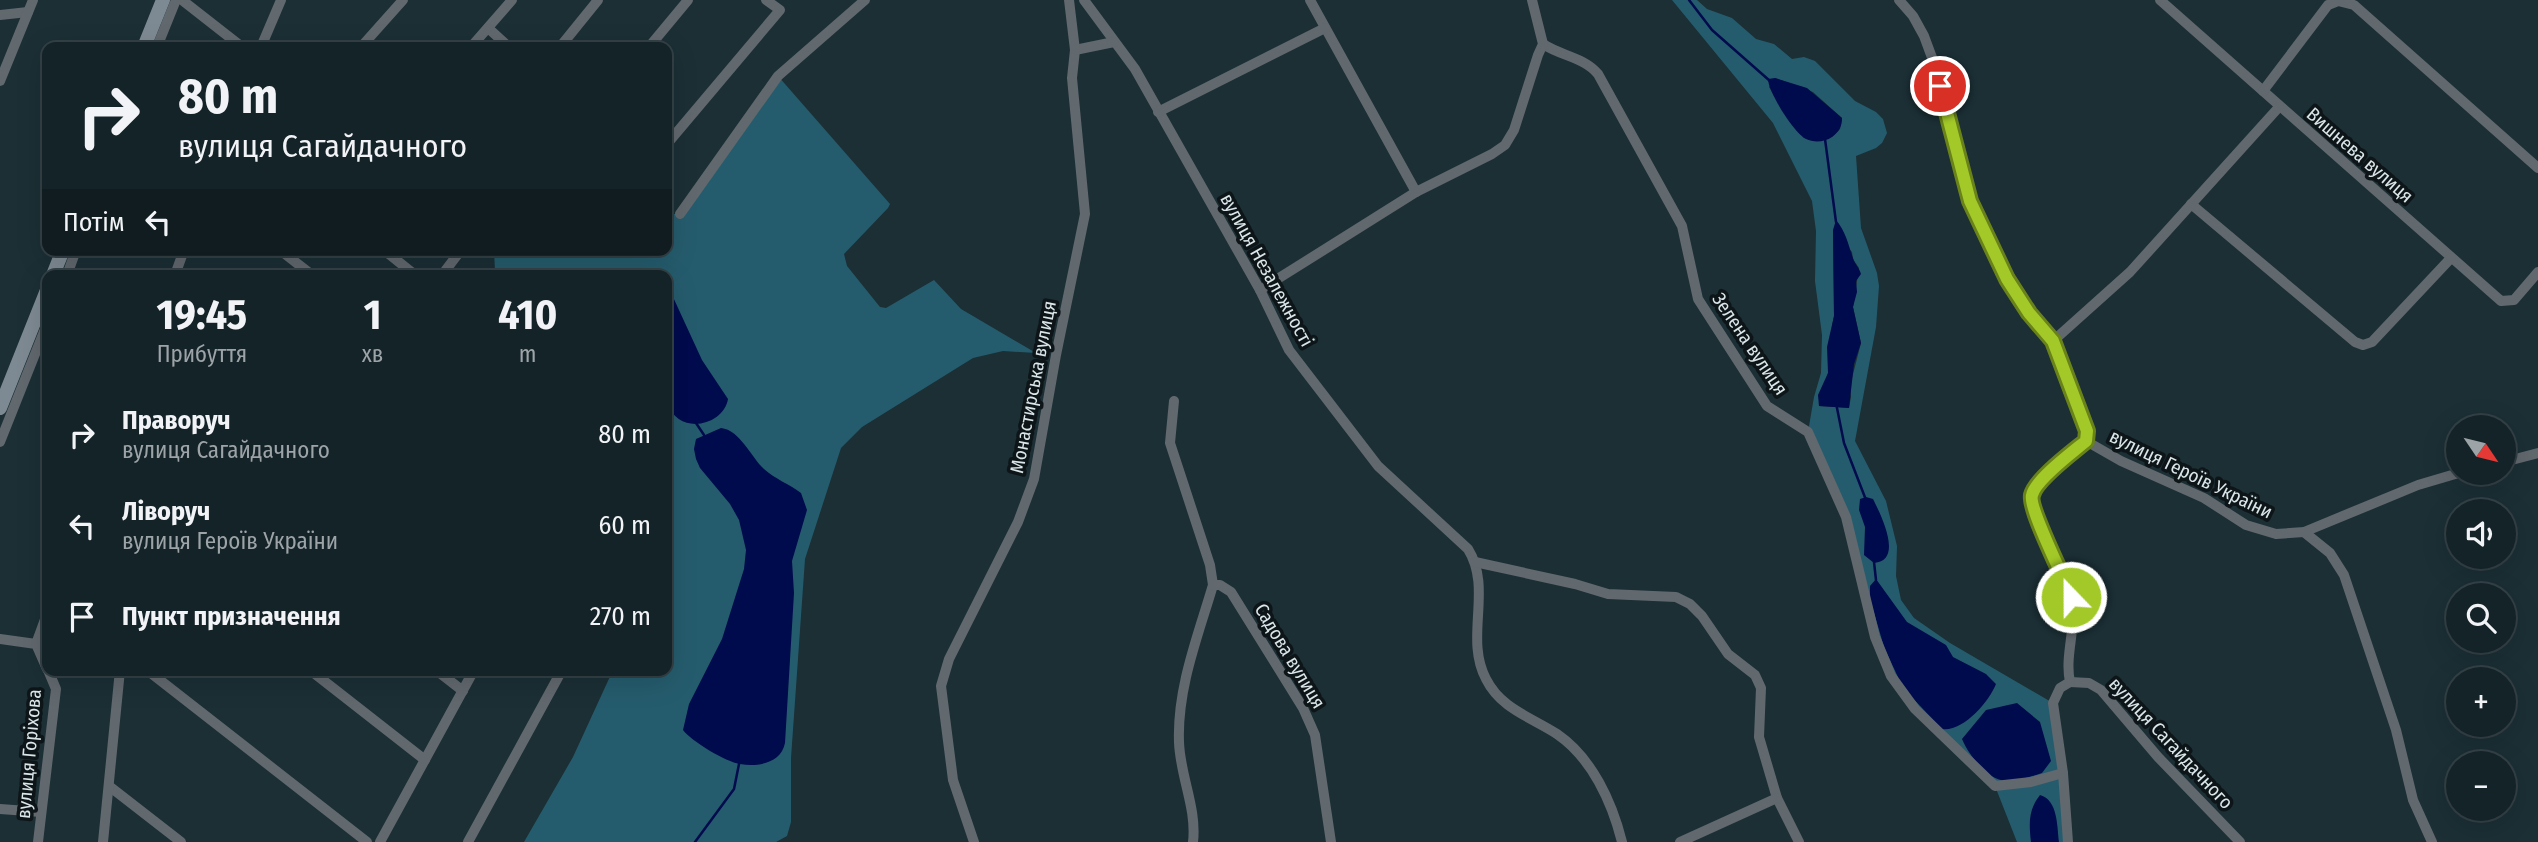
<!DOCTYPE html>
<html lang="uk">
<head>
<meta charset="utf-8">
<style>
  body { margin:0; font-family:"Fira Sans Condensed",sans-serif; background:#1d2b30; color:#f1f3f6; height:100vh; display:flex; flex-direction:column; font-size:26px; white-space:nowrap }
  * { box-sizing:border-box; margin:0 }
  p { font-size:23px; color:#9da4a8 }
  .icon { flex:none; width:38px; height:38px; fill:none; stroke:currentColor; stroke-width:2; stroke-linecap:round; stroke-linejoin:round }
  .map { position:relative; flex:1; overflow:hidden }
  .details { position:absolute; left:42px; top:270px; width:630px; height:406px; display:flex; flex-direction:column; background:#142328; border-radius:14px; box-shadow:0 7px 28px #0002,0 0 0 2px #334045 }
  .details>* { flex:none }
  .guide { position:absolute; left:42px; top:42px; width:630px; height:214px; border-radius:14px; box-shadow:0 7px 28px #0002,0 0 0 2px #334045; background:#142328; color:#f1f3f6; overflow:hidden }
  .needle { width:46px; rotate:125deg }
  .buttons { position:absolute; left:2446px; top:415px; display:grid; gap:14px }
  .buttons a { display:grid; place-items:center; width:70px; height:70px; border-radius:50%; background:#142328; box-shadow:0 7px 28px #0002,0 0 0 2px #334045; font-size:35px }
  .pin { position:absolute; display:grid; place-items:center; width:60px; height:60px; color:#fff; margin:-30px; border:4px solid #fff; border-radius:50%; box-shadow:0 2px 7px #0007 }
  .me { position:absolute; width:77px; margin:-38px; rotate:338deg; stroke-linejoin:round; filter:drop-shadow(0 0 5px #0008) }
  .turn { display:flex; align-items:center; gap:24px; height:147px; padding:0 21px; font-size:32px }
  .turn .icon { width:91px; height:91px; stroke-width:2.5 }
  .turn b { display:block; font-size:49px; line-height:60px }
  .then { display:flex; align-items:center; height:66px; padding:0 21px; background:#0003; gap:14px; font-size:26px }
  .eta { display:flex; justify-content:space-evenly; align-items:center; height:119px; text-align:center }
  .eta b { font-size:42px; font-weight:700; line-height:49px }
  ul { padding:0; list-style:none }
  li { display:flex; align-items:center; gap:21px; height:91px; padding:0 21px }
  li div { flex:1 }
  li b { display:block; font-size:26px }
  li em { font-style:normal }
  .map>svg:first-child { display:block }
  .green { fill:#255c6d; fill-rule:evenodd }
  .water { fill:#000b4d }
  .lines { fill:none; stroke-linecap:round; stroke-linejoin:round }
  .stream { stroke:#000b4d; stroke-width:2.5 }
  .minor { stroke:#61686e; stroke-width:10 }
  .secondary { stroke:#7e8a93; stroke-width:14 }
  .route-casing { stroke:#69831a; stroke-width:18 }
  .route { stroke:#a2c928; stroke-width:12 }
  .labels { text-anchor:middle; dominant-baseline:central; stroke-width:7; stroke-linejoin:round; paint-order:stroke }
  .street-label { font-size:19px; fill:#dae6ea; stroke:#0d1518 }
</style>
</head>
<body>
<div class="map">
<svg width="2538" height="842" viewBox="0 0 2538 842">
  <rect width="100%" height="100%" fill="#1b2f35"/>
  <g class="green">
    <path d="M1672 0H1697L1707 9 1732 18 1756 39 1774 44 1792 59 1804 57 1815 61 1855 101 1876 112 1883 119 1887 133 1882 143 1876 148 1856 156 1861 228 1877 273 1879 286 1876 327 1855 441 1886 501 1897 546 1896 576 1901 600 1914 618 1950 643 2053 703 2068 842H2017L1995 786 1933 728 1885 662 1846 517 1808 432 1814 397 1821 373 1822 335 1815 281 1816 231 1812 201 1773 123ZM1775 78 1813 92 1842 118 1840 129 1832 137 1800 134 1769 87ZM1833 230 1852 252 1853 259 1859 268 1853 307 1861 343 1850 386 1851 397 1849 408 1819 406C1818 393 1825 386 1828 373 1833 355 1829 335 1834 316Z"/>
    <polygon points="778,76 890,204 888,208 844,254 847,266 880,307 886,308 934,280 961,309 1036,353 1003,351 973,358 862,427 841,448 805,559 791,758 791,822 787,836 776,842 524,842 573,757 613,670 667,670 667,275 499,275 495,271 494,250 667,250 667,214 680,214"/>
  </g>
  <g class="water">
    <path d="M1775 78 1807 88 1842 118C1842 126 1839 132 1832 137 1825 142 1814 143 1806 139 1794 133 1768 92 1768 79Z"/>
    <path d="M1836 220C1846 232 1848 244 1853 258 1855 265 1859 267 1861 274L1856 281 1857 292 1853 307 1861 343 1854 364 1849 408 1819 406 1818 395 1828 373 1827 347 1834 316 1833 230Z"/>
    <path d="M667 284 702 360 728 399C724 425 679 437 667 403Z"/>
    <path d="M721 428C740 430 751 457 764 469 775 479 789 484 801 493L807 510 792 561 794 593 785 743C781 763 759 767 740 764 726 762 691 741 683 730L689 704 722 639 744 569 746 550 739 520 730 504 700 468 696 459 694 449 696 439Z"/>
    <path d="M1866 497 1873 499C1881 515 1904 561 1874 563L1864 555 1865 527 1859 510 1860 499Z"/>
    <path d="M1876 579 1907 622 1946 645 1953 657 1986 674 1996 684C1989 702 1963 732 1942 729L1903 688 1884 647 1870 599V586Z"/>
    <path d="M2017 703 2040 722 2051 761 2042 773C2017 781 2000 788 1981 767 1973 758 1967 751 1962 739L1986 710Z"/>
    <path d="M2040 795C2058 800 2057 826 2059 842H2031C2029 824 2028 810 2040 795Z"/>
  </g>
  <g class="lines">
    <g class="stream">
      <polyline points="1689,0 1712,30 1770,81"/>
      <polyline points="1825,139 1836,222"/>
      <polyline points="1836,403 1844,443 1866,500"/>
      <polyline points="696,423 704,435"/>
      <polyline points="1874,562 1876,580"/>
      <polyline points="695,842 734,789 739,764"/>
    </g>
    <g class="minor">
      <polyline points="182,0 242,47"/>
      <path d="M1084 0 1135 69 1260 290 1289 350 1378 466 1468 549C1493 589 1464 638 1486 679 1501 709 1531 717 1557 734 1592 758 1612 802 1622 842"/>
      <polyline points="1310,0 1416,192"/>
      <polyline points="1899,0 1913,16 1924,36 1934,63 1970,201 2007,279 2030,313 2053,341 2085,424 2086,441 2121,461 2204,498 2246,525 2276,534 2304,532 2418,485 2462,472"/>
      <polyline points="2160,0 2501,301 2514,300 2538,272"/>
      <polyline points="0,15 28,12"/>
      <polyline points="488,28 509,47"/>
      <path d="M1543 44C1561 56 1584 57 1598 74L1682 226 1698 299 1767 406 1808 432 1846 517 1875 637 1891 676 1915 709 1995 786 2031 782 2063 773"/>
      <polyline points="157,47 176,0"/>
      <polyline points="261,47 281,0"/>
      <polyline points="361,47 403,0"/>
      <polyline points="471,47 512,0"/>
      <polyline points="560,47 598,0"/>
      <polyline points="649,47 688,0"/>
      <polyline points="1075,50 1114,42"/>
      <polyline points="0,81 33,0"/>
      <polyline points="2263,91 2328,5 2338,1 2354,5 2538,168"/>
      <polyline points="1158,112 1325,28"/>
      <polyline points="667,144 780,10 766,0"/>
      <polyline points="2191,204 2355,342 2363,345 2372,342 2451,258"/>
      <polyline points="680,214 778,76 865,0"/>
      <polyline points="280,250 312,275"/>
      <polyline points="384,250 415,275"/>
      <polyline points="67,275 76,250"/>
      <polyline points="175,275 184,250"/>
      <polyline points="442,275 461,250"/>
      <polyline points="1260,290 1416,192 1492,154 1505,145 1514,130 1538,55 1543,44 1532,0"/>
      <polyline points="2053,341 2130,272 2279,107"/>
      <path d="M1174 401 1170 443 1210 565 1213 585C1198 636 1177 688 1179 742 1180 776 1197 808 1193 842"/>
      <polyline points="0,442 47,324"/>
      <polyline points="2504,462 2538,453"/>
      <polyline points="2304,532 2330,553 2344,575 2396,730 2413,800 2432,842"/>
      <polyline points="1475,562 1575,584 1608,594 1676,597 1690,604 1702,616 1728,654 1755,675 1761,688 1759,737 1777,798 1799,842"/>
      <polyline points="1213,585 1220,585 1231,592 1303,708 1315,735 1331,842"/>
      <polyline points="0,639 36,644 47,669"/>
      <polyline points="36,644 47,614"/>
      <polyline points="147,670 367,842"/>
      <polyline points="310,670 425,760"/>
      <polyline points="436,670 463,691"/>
      <polyline points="2070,682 2089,683 2101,690 2158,757 2240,842"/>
      <polyline points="109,786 181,842"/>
      <polyline points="0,809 41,812"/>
      <polyline points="38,842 56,689 48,670"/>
      <polyline points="103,842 120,670"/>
      <polyline points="380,842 474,670"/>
      <polyline points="468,842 562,670"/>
      <polyline points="974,842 953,780 941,686 949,659 1018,522 1034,479 1056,355 1085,214 1072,78 1075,50 1069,0"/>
      <polyline points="1680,842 1777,798"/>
      <path d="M2068 842 2063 773 2053 703 2060 688 2070 682C2064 654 2078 625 2071 597 2065 576 2027 508 2032 493 2039 476 2072 453 2086 441"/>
    </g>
    <g class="secondary">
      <polyline points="144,47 163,0"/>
      <polyline points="53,275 63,250"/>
      <polyline points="0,408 47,290"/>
    </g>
  </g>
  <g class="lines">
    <defs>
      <path id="route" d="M1940 86 1970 201 2007 279 2029 313 2053 341 2087 431 2086 441C2073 452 2036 479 2032 495 2028 508 2065 579 2071 597"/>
    </defs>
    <use href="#route" class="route-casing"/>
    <use href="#route" class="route"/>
  </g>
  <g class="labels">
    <g class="street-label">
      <text transform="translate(2360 155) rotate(41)">Вишнева вулиця</text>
      <text transform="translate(1267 270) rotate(61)">вулиця Незалежності</text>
      <text transform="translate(1750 344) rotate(56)">Зелена вулиця</text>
      <text transform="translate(1033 387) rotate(-79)">Монастирська вулиця</text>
      <text transform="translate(2191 474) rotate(26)">вулиця Героїв України</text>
      <text transform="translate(1290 656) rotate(59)">Садова вулиця</text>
      <text transform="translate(2171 743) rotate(47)">вулиця Сагайдачного</text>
      <text transform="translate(29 754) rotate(-85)">вулиця Горіхова</text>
    </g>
  </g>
</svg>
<div class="buttons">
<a><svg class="needle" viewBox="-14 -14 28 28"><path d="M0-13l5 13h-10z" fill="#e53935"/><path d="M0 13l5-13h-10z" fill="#9da4a8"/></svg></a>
<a><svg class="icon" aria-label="sound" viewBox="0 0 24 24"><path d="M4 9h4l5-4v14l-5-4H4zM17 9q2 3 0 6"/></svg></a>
<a><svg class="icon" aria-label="search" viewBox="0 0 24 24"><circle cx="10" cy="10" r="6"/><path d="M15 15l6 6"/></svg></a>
<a>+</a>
<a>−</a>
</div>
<div class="pin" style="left:1940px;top:86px;background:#d93025"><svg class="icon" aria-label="arrive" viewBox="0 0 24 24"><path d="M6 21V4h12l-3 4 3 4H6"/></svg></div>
<svg class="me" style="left:2071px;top:597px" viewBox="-20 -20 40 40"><circle r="17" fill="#a2c928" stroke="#fff" stroke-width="3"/><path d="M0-11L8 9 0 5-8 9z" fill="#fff"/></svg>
<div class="guide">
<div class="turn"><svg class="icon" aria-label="right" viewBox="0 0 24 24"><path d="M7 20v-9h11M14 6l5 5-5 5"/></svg><div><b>80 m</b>вулиця Сагайдачного</div></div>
<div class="then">Потім<svg class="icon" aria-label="left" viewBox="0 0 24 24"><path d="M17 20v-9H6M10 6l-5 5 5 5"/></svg></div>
</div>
<section class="details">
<div class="eta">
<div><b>19:45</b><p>Прибуття</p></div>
<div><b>1</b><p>хв</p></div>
<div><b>410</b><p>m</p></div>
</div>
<ul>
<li><svg class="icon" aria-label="right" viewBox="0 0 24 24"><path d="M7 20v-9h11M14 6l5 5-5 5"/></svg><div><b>Праворуч</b><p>вулиця Сагайдачного</p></div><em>80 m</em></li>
<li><svg class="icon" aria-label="left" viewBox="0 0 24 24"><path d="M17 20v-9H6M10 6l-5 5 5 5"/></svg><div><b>Ліворуч</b><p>вулиця Героїв України</p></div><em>60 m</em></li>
<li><svg class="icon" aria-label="arrive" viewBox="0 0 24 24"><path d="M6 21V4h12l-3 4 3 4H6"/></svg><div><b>Пункт призначення</b></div><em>270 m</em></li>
</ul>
</section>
</div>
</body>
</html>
